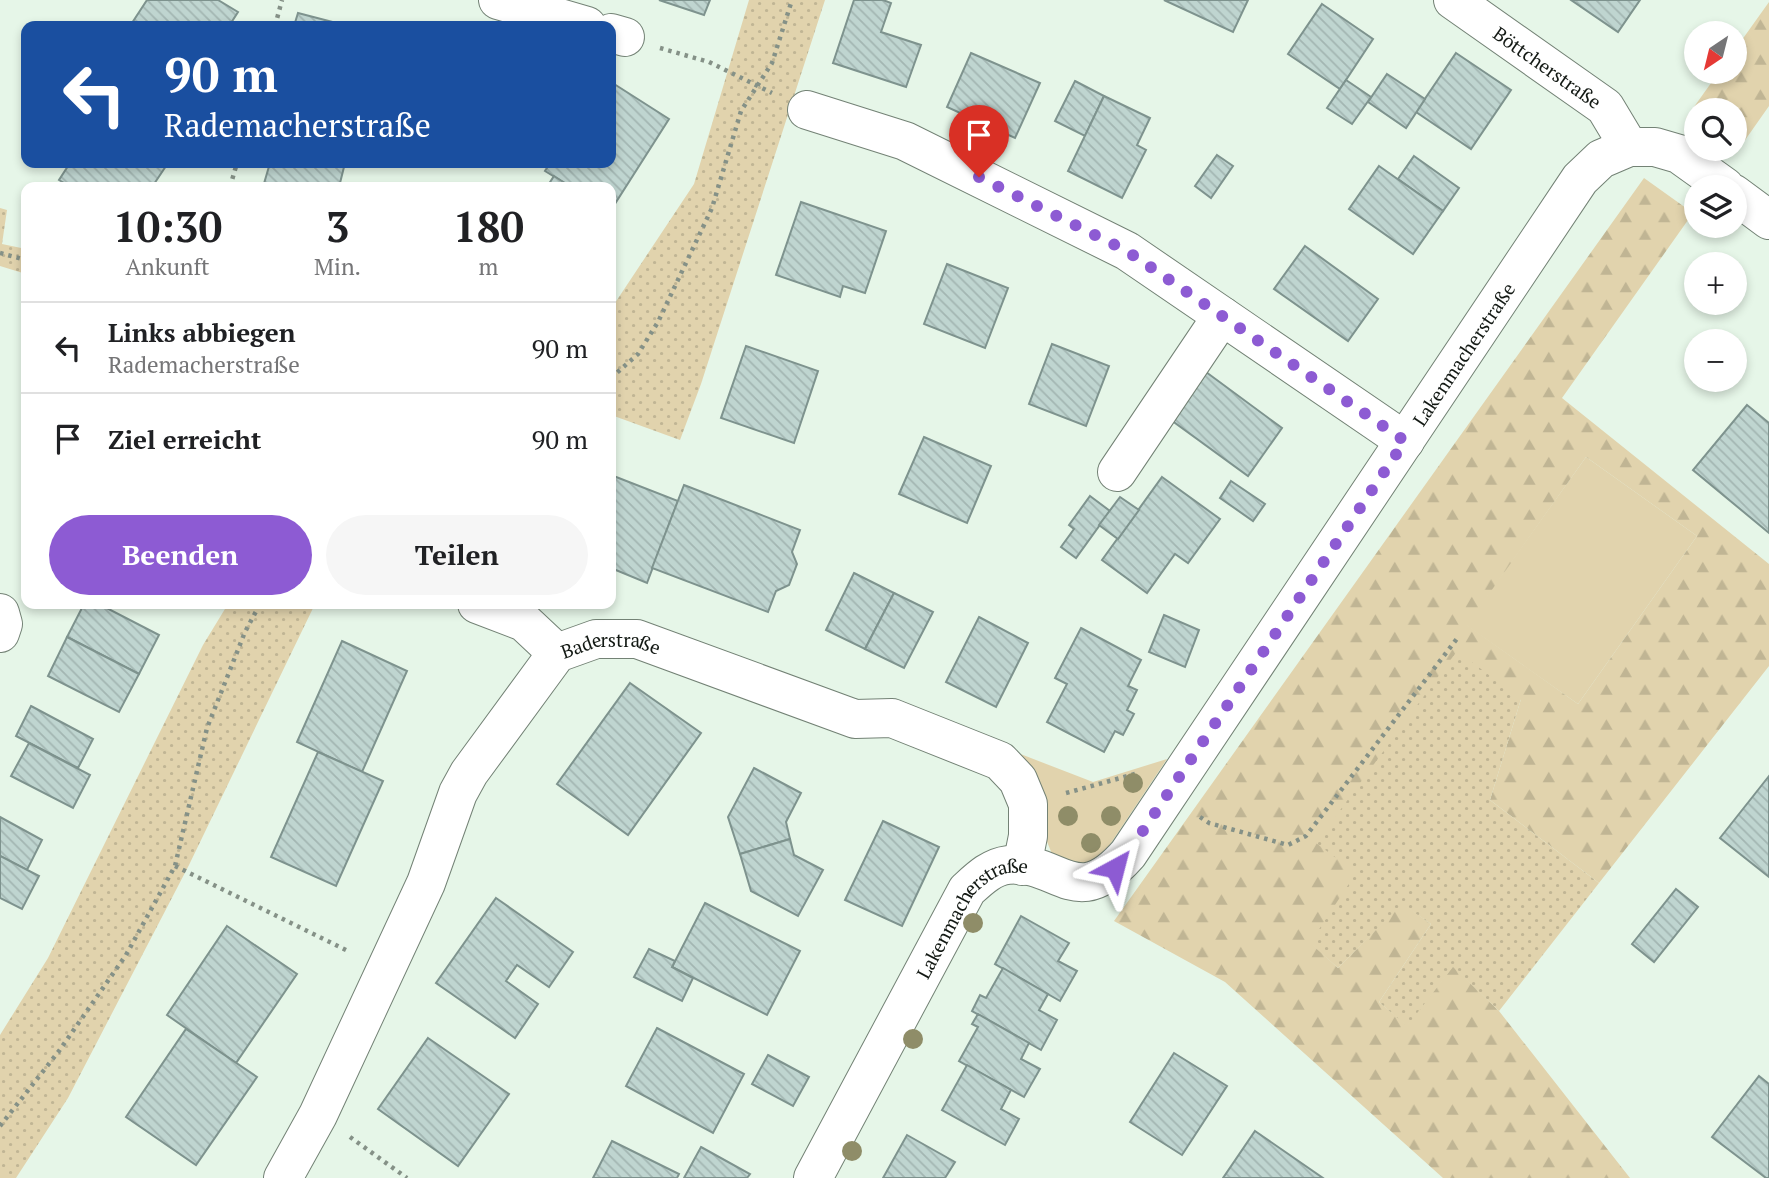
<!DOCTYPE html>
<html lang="de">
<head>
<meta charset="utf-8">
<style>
  body { margin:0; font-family:"PT Serif",serif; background:#f6f6f6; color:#202124; height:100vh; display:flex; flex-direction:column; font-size:26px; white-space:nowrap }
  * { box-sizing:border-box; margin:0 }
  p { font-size:23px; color:#757577 }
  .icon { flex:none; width:38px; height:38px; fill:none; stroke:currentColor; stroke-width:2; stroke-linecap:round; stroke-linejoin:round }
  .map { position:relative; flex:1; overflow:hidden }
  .details { position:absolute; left:21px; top:182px; width:595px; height:427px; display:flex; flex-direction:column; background:#fff; border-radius:14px; box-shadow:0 4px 10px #0003 }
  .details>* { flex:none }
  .hud { position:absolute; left:21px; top:21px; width:595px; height:147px; border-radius:14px; box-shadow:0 4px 10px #0003; background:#1a4fa0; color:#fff; overflow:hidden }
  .needle { width:46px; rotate:215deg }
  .fabs { position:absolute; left:1684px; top:21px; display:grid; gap:14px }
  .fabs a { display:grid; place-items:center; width:63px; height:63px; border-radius:50%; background:#fff; box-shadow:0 4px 10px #0003; font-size:35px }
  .pin { position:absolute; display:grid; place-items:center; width:60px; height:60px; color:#fff; margin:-72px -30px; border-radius:50% 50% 50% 0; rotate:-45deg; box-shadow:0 0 7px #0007 }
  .pin .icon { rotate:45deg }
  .me { position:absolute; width:77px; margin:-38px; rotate:38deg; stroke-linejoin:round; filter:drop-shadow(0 0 5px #0008) }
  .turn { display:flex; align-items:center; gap:24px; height:147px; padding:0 28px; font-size:32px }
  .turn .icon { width:91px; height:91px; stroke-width:2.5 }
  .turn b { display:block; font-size:49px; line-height:60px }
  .eta { display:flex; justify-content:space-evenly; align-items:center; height:119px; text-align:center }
  .eta b { font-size:42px; font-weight:700; line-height:49px }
  .cta { display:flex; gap:14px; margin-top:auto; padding:14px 28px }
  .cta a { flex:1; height:80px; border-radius:42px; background:#8d5bd3; color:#fff; font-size:28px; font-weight:700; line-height:80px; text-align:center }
  .cta a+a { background:#f6f6f6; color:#202124 }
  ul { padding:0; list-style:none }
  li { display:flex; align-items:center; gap:21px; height:91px; padding:0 28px; border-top:2px solid #e0e0e0 }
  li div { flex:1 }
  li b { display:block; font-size:26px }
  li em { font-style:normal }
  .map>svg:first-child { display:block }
  .grass { fill:#e1d3ad }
  .forest { fill:url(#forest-firs); fill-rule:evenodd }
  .park { fill:url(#park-dots) }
  .building { fill:url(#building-back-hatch); stroke:#7e938e; stroke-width:2 }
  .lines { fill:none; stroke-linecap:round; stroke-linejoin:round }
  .minor-casing { stroke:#738275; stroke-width:40 }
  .path { stroke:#859187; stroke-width:4.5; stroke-dasharray:3.5 5; stroke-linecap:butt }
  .minor { stroke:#fff; stroke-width:38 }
  .tree { fill:#8f8d68 }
  .route { stroke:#8d5bd3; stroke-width:12; stroke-dasharray:0 21.6 }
  .labels { text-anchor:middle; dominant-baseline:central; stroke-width:6; stroke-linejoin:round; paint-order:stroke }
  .street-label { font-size:19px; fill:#131914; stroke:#fefefe }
</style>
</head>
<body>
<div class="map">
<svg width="1769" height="1178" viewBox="0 0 1769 1178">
  <defs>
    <pattern id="forest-firs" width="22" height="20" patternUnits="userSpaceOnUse" patternTransform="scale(1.75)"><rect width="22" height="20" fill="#e1d3ad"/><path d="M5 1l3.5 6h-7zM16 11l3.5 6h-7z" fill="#c0b594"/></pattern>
    <pattern id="park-dots" width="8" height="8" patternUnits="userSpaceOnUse" patternTransform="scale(1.75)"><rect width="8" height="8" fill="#e1d3ad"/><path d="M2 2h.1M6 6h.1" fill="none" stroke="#c0b594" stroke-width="1.8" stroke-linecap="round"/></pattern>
    <pattern id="building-back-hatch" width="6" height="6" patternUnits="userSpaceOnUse" patternTransform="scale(1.75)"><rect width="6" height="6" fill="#bfd5d0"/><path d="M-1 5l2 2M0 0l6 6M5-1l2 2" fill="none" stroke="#a3b6b2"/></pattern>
  </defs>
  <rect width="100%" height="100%" fill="#e6f6e8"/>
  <g class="grass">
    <polygon points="1586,457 1697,536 1578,704 1466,625"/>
    <polygon points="1010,750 1093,782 1167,759 1105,852 1081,867 1052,854"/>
  </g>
  <g class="forest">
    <polygon points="1769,2 1769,106 1736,153 1729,149 1734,149 1734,110 1696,110 1696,125 1686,118 1719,72 1734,72 1734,51"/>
    <path d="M1644 178 1693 213 1562 398 1769 564V666L1599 883 1490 800 1521 699 1357 873 1311 943 1338 968 1402 903 1431 924 1379 1002 1407 1025 1453 966 1499 1011 1630 1178H1443L1225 982 1114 921ZM1586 457 1697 536 1578 704 1467 625Z"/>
  </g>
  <g class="park">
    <polygon points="749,0 825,0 701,384 680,440 614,416 611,418 611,309 694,184"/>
    <polygon points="0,208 7,210 2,244 26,249 26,274 0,266"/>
    <polygon points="228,604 315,604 189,865 68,1098 16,1178 0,1178 0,1035 48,958 203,645"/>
    <polygon points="1457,651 1521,699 1490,800 1599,883 1499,1011 1453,967 1407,1026 1379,1002 1431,924 1402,904 1338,968 1310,943 1356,873 1316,843"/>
  </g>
  <g class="building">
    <polygon points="147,0 218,0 238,12 229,26 130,26"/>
    <polygon points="659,0 710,0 704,15"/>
    <polygon points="854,0 883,0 891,3 881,32 921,45 906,87 833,63"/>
    <polygon points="1164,0 1248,0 1233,32"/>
    <polygon points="1571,0 1640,0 1618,32"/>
    <polygon points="1322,4 1373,39 1340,89 1288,54"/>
    <polygon points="298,13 348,26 294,26"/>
    <polygon points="971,53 1040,83 1015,138 947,107"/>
    <polygon points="1456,53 1511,90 1471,149 1416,112"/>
    <polygon points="1387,74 1425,99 1406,128 1368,102"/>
    <polygon points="1346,80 1371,97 1352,124 1327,108"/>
    <polygon points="1075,81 1104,96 1085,136 1055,121"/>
    <polygon points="611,82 669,119 611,210 611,187 571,187 545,171 550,163 611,163"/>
    <polygon points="1104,96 1150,118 1137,145 1146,150 1122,198 1068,171"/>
    <polygon points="1217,155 1233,166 1211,198 1195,186"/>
    <polygon points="1414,156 1459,188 1443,211 1398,179"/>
    <polygon points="70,163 168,163 152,187 71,187 59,180"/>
    <polygon points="270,163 345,163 339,187 263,187"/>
    <polygon points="1379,166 1443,211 1413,254 1349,209"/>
    <polygon points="554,176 571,187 547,187"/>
    <polygon points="801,202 886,231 865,293 843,286 840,297 776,275"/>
    <polygon points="1305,246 1378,299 1348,341 1274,289"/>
    <polygon points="947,264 1008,288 985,348 924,324"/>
    <polygon points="1052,344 1109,366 1086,426 1029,404"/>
    <polygon points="746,346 818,371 794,443 721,418"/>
    <polygon points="1206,372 1282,428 1248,476 1171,420"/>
    <polygon points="1747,405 1769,423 1769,533 1693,470"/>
    <polygon points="924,437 991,466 967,523 899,494"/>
    <polygon points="611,475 678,501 647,583 611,568"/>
    <polygon points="1162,477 1220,519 1188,563 1175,554 1147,593 1102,560"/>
    <polygon points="1231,481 1265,504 1253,521 1220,498"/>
    <polygon points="684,485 800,530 792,552 797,564 789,585 776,591 768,612 652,568"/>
    <polygon points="1090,496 1110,511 1076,558 1061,547 1074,529 1069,525"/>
    <polygon points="1120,497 1139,510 1118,539 1099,525"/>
    <polygon points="854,573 894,593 865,649 826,630"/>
    <polygon points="894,593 933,612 904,668 865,649"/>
    <polygon points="84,604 99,604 159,635 139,674 67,637"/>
    <polygon points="1164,615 1199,630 1185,667 1149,652"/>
    <polygon points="979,617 1028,643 996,707 946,682"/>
    <polygon points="1081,628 1141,660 1128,686 1137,690 1127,710 1134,714 1123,735 1115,731 1104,752 1047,722 1067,684 1055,678"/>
    <polygon points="67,637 139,674 119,712 48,676"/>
    <polygon points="342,641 407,671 362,772 297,742"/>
    <polygon points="630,683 701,733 628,835 557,784"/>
    <polygon points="31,706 93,739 78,768 16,736"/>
    <polygon points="29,743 90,775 73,808 11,776"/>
    <polygon points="318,752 383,781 336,886 271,857"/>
    <polygon points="754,768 801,793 786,822 790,839 740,854 728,817"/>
    <polygon points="1769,776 1769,877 1720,838"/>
    <polygon points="0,817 42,840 27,870 0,856"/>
    <polygon points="883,821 939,847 902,926 845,900"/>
    <polygon points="790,839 794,855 823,870 798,916 751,891 740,854"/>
    <polygon points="0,856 39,876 22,909 0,898"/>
    <polygon points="1676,889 1698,907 1654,962 1632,944"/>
    <polygon points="496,898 573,952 549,987 517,965 506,981 538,1004 515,1038 436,983"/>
    <polygon points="705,903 800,951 767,1015 672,967"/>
    <polygon points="1021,916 1069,943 1058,961 1077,971 1060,1001 995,964"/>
    <polygon points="227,926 297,974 236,1063 167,1015"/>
    <polygon points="649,949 675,961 672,967 693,978 682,1001 634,977"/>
    <polygon points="1003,968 1048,994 1039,1010 1057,1020 1041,1050 972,1011 980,995 986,998"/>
    <polygon points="978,1014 1029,1043 1021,1059 1040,1069 1024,1097 959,1061 978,1027 972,1024"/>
    <polygon points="657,1028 744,1074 713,1133 626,1086"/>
    <polygon points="186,1029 257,1077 196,1165 126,1117"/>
    <polygon points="428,1038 509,1094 458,1166 378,1109"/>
    <polygon points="1174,1053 1227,1086 1182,1155 1130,1122"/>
    <polygon points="768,1055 809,1077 793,1106 752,1084"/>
    <polygon points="967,1065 1011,1090 1001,1109 1019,1119 1005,1145 942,1110"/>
    <polygon points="1759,1076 1769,1084 1769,1178 1766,1178 1712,1137"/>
    <polygon points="1255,1131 1323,1178 1223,1178"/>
    <polygon points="907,1135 955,1162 945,1178 883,1178"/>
    <polygon points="612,1141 679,1174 677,1178 593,1178"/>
    <polygon points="701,1147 750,1174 747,1178 684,1178"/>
  </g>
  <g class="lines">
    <defs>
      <g id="minor">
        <polyline points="498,0 587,26"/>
        <path id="s1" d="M1453 0 1605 107 1629 147"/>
        <polyline points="611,33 625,37"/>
        <polyline points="807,110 905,141 1127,251 1405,441"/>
        <polyline points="1734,194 1769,220"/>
        <polyline points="1117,472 1222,316"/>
        <polyline points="477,604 524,622 557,653"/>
        <polyline points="0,613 3,624 0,633"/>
        <path id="s2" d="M283 1178 318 1115 426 883 458 793 469 773 557 653 596 639H637L855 719 892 718 1000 761 1018 780 1028 804V836L1022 866"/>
        <path id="s3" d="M813 1178 967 890C979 879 991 867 1008 865 1059 859 1075 914 1128 854L1580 179 1601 159 1629 147H1655L1679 154 1725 187"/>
      </g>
    </defs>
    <use href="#minor" class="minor-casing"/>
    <g class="path">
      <polyline points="275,26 282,0"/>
      <polyline points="660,48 709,62 772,93"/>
      <polyline points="230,187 237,163"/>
      <polyline points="0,253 26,260"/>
      <polyline points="611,378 638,354 658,322 712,208 741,111 772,63 792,0"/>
      <polyline points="1066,793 1135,774"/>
      <polyline points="1200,817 1209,823 1288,845 1306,836 1459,636"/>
      <polyline points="175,866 350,952"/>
      <polyline points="0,1126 59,1051 126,955 175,866 207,728 245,632 260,604"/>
      <polyline points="350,1137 407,1178"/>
    </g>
    <use href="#minor" class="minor"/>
  </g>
  <g class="tree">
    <circle cx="1133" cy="783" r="10"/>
    <circle cx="1068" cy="816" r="10"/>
    <circle cx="1111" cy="816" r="10"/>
    <circle cx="1091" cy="843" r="10"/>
    <circle cx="973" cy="923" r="10"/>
    <circle cx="913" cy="1039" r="10"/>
    <circle cx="852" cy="1151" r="10"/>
  </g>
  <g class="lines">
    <polyline class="route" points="979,177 1127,251 1405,441 1128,853 1115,868"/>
  </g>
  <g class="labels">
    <g class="street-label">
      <text stroke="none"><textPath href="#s1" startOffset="116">Böttcherstraße</textPath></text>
      <text stroke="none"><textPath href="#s3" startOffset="1110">Lakenmacherstraße</textPath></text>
      <text stroke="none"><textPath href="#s2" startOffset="651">Baderstraße</textPath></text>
      <text stroke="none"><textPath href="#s3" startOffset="312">Lakenmacherstraße</textPath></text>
    </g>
  </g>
</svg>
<div class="fabs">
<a><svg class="needle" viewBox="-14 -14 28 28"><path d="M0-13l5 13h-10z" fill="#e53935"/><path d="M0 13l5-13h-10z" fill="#757577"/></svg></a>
<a><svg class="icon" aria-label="search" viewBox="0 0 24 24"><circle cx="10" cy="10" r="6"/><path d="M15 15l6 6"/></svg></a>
<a><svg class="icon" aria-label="layers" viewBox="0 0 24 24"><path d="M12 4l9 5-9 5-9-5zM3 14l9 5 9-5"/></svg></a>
<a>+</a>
<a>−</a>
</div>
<div class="pin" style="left:979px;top:177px;background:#d93025"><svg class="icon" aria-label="arrive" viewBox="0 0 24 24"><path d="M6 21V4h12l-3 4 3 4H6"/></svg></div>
<svg class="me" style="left:1115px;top:868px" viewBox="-20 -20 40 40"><path d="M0-17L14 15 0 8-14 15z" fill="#8d5bd3" stroke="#fff" stroke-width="4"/></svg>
<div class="hud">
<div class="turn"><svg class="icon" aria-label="left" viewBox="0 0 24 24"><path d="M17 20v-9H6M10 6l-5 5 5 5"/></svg><div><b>90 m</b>Rademacherstraße</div></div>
</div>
<section class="details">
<div class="eta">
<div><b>10:30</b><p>Ankunft</p></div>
<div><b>3</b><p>Min.</p></div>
<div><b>180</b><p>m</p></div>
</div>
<ul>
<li><svg class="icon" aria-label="left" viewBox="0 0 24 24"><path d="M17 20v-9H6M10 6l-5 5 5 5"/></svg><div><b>Links abbiegen</b><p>Rademacherstraße</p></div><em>90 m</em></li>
<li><svg class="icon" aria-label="arrive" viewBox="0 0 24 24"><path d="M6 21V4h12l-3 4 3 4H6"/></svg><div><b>Ziel erreicht</b></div><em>90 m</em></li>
</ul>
<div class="cta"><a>Beenden</a><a>Teilen</a></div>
</section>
</div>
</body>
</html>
